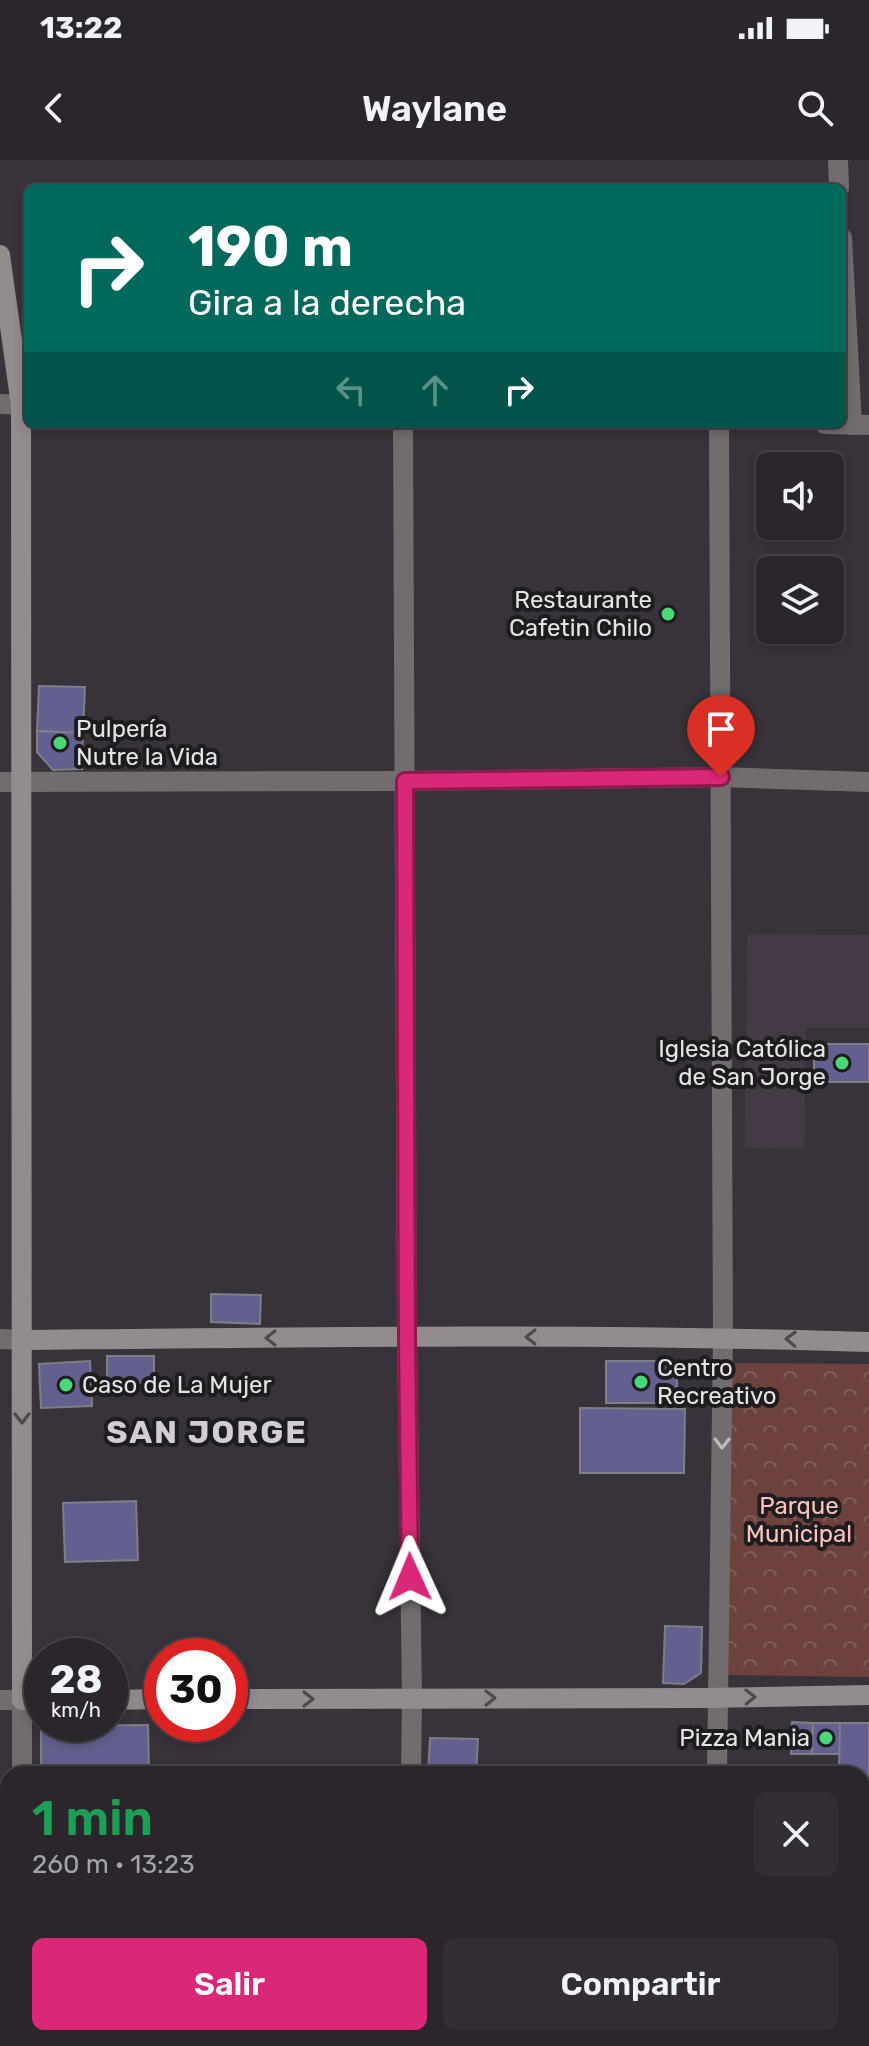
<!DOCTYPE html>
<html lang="es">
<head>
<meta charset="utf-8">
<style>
  body { margin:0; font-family:Rubik,sans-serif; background:#322e34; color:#f1f3f6; height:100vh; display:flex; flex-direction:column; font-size:30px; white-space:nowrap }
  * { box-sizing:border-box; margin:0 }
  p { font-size:26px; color:#a5a5a9 }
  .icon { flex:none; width:44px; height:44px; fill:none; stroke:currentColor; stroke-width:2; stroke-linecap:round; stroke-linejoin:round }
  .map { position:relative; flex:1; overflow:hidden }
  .side { position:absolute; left:0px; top:1606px; width:870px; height:280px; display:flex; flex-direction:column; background:#2a262c; border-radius:24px 24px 0 0; box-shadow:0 4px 12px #0003,0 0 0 2px #464348 }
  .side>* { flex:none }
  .top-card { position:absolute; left:24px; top:24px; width:822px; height:244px; border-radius:12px; box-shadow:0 4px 12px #0003,0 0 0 2px #464348; background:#00695c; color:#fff; overflow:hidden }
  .controls { position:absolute; left:756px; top:292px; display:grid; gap:16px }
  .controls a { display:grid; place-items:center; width:88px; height:88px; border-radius:12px; background:#2a262c; box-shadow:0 4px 12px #0003,0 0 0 2px #464348; font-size:40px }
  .speed { position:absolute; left:24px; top:1478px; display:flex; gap:16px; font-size:40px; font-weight:700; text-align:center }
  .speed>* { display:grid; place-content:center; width:104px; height:104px; border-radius:50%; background:#2a262c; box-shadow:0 4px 12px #0003,0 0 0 2px #464348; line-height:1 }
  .speed small { font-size:20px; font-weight:400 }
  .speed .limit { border:12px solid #d22; background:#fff; color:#111 }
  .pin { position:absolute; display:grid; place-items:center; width:68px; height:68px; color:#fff; margin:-82px -34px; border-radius:50% 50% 50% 0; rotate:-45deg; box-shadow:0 0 8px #0007 }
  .pin .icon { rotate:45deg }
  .me { position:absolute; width:88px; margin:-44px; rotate:359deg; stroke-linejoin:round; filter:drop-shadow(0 0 6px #0008) }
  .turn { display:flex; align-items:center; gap:28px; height:168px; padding:0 32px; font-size:36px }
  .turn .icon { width:104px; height:104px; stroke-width:2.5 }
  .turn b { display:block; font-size:56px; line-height:68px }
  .lanes { display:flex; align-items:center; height:76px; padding:0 32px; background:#0003; justify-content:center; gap:40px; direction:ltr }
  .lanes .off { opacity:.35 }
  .round { display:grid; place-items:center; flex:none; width:84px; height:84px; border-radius:12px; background:#322e34 }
  .headline { display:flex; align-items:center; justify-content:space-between; height:136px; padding:0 32px }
  h1 { font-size:48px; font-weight:600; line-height:60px; color:#1e9e55 }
  .action { display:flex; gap:16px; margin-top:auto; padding:16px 32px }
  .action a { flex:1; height:92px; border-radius:12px; background:#db2777; color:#fff; font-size:32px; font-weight:600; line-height:92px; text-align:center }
  .action a+a { background:#322e34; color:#f1f3f6 }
  .status { display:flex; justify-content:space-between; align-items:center; height:56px; padding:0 40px; background:#2a262c; direction:ltr }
  .status svg { height:22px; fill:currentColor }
  header { display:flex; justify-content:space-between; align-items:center; height:104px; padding:0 32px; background:#2a262c; font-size:36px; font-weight:600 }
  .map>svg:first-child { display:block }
  .built { fill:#443a46 }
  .park { fill:url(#park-crowns) }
  .building { fill:#63608f; stroke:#7e7e87; stroke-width:2 }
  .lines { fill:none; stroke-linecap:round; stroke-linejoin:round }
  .street { stroke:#716d6f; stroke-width:20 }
  .secondary { stroke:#938c8e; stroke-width:20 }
  .oneway { stroke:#4d494b }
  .oneway2 { stroke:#bebabe }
  .route-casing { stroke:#8e194d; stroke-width:20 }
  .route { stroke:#db2777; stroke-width:14 }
  .poi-dot { fill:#49d778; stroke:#1e1c1f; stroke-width:3 }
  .labels { text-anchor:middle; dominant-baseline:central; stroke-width:8; stroke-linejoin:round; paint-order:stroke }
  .poi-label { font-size:24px; fill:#e7e4e8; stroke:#1e1c1f; text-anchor:end }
  .park-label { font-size:24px; fill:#fbc5be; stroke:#1e1c1f }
  .district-label { font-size:32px; font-weight:bold; letter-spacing:2px; fill:#d2ccd4; stroke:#1e1c1f }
</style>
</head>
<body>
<div class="status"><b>13:22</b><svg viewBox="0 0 49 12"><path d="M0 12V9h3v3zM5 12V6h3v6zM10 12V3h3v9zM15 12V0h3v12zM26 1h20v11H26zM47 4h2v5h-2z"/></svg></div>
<header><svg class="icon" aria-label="back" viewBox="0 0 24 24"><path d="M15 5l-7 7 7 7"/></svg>Waylane<svg class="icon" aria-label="search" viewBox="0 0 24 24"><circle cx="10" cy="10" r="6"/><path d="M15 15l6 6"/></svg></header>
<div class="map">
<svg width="869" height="1886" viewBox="0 0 869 1886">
  <defs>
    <pattern id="park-crowns" width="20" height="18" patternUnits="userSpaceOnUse" patternTransform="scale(2)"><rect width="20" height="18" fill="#6d413c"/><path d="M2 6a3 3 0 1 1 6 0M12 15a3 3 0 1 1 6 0" fill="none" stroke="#825c58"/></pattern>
  </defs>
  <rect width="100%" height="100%" fill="#38333a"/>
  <polygon class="built" points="747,774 869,775 869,868 806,868 804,989 745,988"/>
  <polygon class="park" points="731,1203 869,1204 869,1517 728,1515"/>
  <g class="building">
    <polygon points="39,526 85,527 83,573 37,571"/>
    <polygon points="37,571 83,573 82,609 53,610 37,592"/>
    <rect x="814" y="884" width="55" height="38"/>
    <polygon points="211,1134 261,1135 260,1164 211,1162"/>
    <rect x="107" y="1196" width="47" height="27"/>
    <polygon points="90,1201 92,1246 41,1248 39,1204"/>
    <rect x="606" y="1201" width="71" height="42"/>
    <polygon points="580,1248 685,1249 684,1313 580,1313"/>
    <polygon points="136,1341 138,1400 65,1402 63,1343"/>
    <polygon points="665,1466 702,1467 701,1513 684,1524 663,1523"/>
    <polygon points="792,1562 813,1563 812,1594 791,1594"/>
    <polygon points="813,1563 840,1563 840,1594 812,1594"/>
    <polygon points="840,1563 869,1563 869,1621 862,1621 862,1614 839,1614"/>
    <polygon points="148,1565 149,1614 41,1614 41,1566"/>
    <polygon points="430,1578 478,1579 476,1614 428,1614"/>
    <rect x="862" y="1682" width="7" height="71"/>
    <rect x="862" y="1806" width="7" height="53"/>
  </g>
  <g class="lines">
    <g class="street">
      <polyline points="838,0 839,28"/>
      <polyline points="842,78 852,265"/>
      <polyline points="0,244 28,245"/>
      <polyline points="403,264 407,1177 412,1538 411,1614"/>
      <polyline points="825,264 869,265"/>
      <polyline points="0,622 405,621 721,617 869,622"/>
      <polyline points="0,1179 22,1180"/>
      <polyline points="0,1540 22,1540 22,1614"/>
      <polyline points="717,1614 723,1177 719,264"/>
      <polyline points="259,1878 259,1886"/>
      <polyline points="22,1886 22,1878"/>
    </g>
    <g class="secondary">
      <polyline points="0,95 21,245 22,1540 42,1540"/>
      <path d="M22 1180C305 1177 587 1173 869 1182"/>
      <polyline points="230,1539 703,1538 869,1535"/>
      <polyline points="110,1540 162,1539"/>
      <polyline points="0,1855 8,1855"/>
      <polyline points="862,1864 869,1864"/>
    </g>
  </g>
  <defs><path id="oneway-chevron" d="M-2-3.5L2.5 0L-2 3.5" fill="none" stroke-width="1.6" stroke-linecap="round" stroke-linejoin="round" transform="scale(2)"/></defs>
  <g class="oneway">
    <use href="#oneway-chevron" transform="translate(531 1177) rotate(-180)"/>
    <use href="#oneway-chevron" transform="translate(271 1178) rotate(180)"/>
    <use href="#oneway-chevron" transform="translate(791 1179) rotate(-178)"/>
    <use href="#oneway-chevron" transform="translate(22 1258) rotate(90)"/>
    <use href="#oneway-chevron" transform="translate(750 1537) rotate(-1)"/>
    <use href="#oneway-chevron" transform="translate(490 1538)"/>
    <use href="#oneway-chevron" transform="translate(308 1539)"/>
  </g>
  <use class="oneway2" href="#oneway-chevron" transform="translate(722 1283) rotate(91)"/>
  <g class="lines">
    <defs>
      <polyline id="route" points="410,1417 407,1177 405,621 721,617"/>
    </defs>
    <use href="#route" class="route-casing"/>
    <use href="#route" class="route"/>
  </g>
  <g class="poi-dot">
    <circle cx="668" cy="454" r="8"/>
    <circle cx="60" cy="583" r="8"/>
    <circle cx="842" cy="903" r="8"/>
    <circle cx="641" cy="1222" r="8"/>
    <circle cx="66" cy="1225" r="8"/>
    <circle cx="826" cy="1578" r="8"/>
  </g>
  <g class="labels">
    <g class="poi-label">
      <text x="652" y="440">Restaurante<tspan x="652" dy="28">Cafetin Chilo</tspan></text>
      <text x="76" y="569" text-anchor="start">Pulpería<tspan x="76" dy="28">Nutre la Vida</tspan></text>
      <text x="826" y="889">Iglesia Católica<tspan x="826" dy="28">de San Jorge</tspan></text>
      <text x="657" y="1208" text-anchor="start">Centro<tspan x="657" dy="28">Recreativo</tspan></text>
      <text x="82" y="1225" text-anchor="start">Caso de La Mujer</text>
      <text x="810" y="1578">Pizza Mania</text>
    </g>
    <g class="park-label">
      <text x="799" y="1346">Parque<tspan x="799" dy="28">Municipal</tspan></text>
    </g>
    <g class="district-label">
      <text x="207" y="1272">SAN JORGE</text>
    </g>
  </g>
</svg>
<div class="controls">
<a><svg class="icon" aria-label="sound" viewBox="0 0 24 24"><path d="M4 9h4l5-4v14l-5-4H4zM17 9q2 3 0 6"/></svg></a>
<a><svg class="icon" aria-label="layers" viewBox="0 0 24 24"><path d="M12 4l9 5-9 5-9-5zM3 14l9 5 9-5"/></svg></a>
</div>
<div class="speed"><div>28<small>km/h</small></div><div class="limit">30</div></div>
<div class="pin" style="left:721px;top:617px;background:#d93025"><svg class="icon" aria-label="arrive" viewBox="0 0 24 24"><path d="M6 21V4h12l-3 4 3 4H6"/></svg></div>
<svg class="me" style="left:410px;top:1417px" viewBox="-20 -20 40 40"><path d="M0-17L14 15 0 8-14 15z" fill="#db2777" stroke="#fff" stroke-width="4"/></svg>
<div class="top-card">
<div class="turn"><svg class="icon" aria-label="right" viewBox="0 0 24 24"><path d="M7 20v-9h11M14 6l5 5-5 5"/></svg><div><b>190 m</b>Gira a la derecha</div></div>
<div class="lanes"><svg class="icon off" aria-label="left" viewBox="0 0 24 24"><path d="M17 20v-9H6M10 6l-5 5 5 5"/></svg><svg class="icon off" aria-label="ahead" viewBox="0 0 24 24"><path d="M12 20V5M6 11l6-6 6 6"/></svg><svg class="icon" aria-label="right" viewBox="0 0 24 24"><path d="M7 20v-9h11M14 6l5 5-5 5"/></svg></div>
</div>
<section class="side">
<div class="headline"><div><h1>1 min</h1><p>260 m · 13:23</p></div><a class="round"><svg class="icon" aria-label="close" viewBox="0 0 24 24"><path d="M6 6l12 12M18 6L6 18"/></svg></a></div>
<div class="action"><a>Salir</a><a>Compartir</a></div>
</section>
</div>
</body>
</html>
